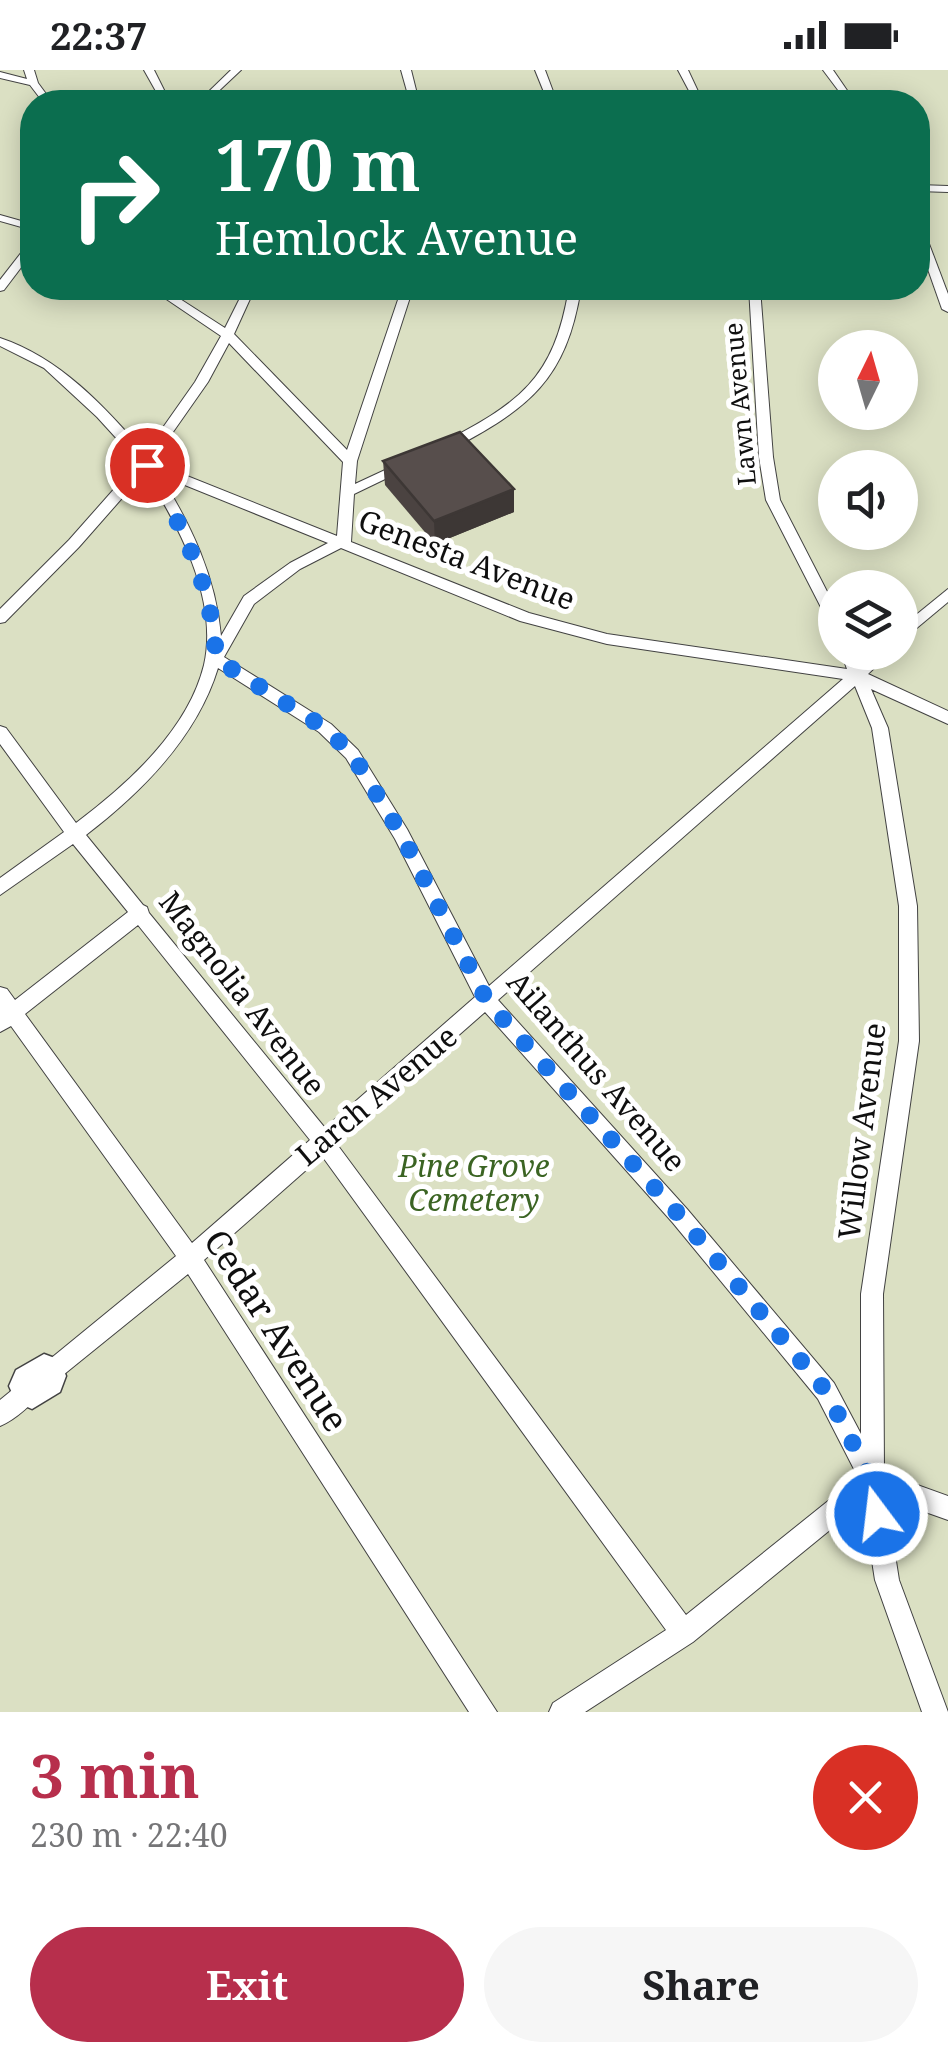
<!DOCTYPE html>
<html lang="en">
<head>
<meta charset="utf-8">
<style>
  body { margin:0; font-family:"Noto Serif",serif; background:#f6f6f6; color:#202124; height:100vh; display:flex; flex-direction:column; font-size:38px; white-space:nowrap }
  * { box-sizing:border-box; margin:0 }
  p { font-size:32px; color:#757577 }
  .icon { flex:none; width:55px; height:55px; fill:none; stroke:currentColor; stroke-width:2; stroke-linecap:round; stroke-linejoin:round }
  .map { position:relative; height:1642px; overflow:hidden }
  .details { display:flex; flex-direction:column; background:#fff; flex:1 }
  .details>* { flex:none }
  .banner { position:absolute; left:20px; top:20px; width:910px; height:210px; border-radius:40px; box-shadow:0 5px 25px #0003; background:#0b6e4f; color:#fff; overflow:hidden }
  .needle { width:65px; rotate:5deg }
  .buttons { position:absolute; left:818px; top:260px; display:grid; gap:20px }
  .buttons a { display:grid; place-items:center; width:100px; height:100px; border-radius:50%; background:#fff; box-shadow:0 5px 25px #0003; font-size:50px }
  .pin { position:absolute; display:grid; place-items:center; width:85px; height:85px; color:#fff; margin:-42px; border:5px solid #fff; border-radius:50%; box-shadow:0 2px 10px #0007 }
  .me { position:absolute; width:110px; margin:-55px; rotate:345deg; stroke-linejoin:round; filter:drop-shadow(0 0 8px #0008) }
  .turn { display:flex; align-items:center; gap:35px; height:210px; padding:0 30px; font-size:45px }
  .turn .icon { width:130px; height:130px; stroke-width:2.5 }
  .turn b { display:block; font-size:70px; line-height:85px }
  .round { display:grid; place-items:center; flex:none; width:105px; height:105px; border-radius:52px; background:#f6f6f6 }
  .overview { display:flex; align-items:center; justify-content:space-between; height:170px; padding:0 30px }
  h1 { font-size:60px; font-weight:700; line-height:75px; color:#b72f4c }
  .button { display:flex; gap:20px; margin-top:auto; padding:20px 30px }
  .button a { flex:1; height:115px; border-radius:60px; background:#b72f4c; color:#fff; font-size:40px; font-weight:700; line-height:115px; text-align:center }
  .button a+a { background:#f6f6f6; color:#202124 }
  .status { display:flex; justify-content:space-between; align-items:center; height:70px; padding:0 50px; background:#fff; direction:ltr }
  .status svg { height:28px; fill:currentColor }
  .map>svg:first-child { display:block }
  .cemetery { fill:#dbe0c3; fill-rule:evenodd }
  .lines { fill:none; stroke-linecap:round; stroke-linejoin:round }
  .lane-casing { stroke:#424242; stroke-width:2 }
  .street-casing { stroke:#424242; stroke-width:3 }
  .lane { fill:#fff; fill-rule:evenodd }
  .street { fill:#fff; fill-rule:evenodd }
  .wall { fill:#4b4341 }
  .shaded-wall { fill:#3d3735 }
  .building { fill:#574e4c; stroke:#3d3735; stroke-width:2.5 }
  .route { stroke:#1a73e8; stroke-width:18; stroke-dasharray:0 32.4 }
  .labels { text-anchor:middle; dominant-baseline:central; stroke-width:10; stroke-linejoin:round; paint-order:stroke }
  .far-street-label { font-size:25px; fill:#0f0f0f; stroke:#fff }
  .street-label { font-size:30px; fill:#0f0f0f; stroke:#fff }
  .park-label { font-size:30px; font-style:italic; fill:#3b6423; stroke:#fff }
  .near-street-label { font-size:35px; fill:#0f0f0f; stroke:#fff }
</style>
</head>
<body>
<div class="status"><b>22:37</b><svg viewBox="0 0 49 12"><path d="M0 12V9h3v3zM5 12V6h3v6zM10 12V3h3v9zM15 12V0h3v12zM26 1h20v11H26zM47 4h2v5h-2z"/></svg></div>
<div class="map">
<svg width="948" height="1642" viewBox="0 0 948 1642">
  <rect width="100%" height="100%" fill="#fefaf2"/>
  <path class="cemetery" d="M0 0H948V1642H0ZM32 32H918V218H32ZM835 278H900V342H835ZM835 398H900V462H835ZM835 518H900V582H835Z"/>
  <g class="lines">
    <defs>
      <g id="lane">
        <polygon points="24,0 34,0 38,13 52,32 43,32 30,15 0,8 0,2 27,9"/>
        <polygon points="144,0 154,0 170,32 162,32"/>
        <polygon points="231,0 241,0 207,32 198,32"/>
        <polygon points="401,0 411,0 419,32 410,32"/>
        <polygon points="535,0 545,0 557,32 548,32"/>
        <polygon points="678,0 688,0 703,32 695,32"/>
        <polygon points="823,0 833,0 855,32 847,32"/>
        <polygon points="918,115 948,116 948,122 918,121"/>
        <polygon points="0,145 32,154 32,160 0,151"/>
        <polygon points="918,155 923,158 948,224 948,242 942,239 918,171"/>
        <polygon points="32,173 32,183 4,220 0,221 0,210 28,174"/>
        <path d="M150 218H163L225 258 245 218H255L234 264 347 380 402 218H413L357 391 355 414 398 394 403 393 410 397 354 424 351 472 529 543 607 564 847 599 841 582H856L861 594 874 582H891L868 604 948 641V654L871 619 888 658 917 836 919 971 883 1224 884 1403 948 1426V1450L886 1428 899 1510 948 1642H922L875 1510 863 1433 693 1572 585 1642H549L553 1633 666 1560 322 1086 204 1190 497 1642H469L188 1204 52 1314 43 1317C36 1332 15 1350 0 1356V1330L176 1186 11 956 0 962V917L7 919 15 930 128 842 73 774 0 825V808L64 762 0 674V656L6 658 76 753C128 714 188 660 204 595 219 529 178 455 145 402L79 477 5 552 0 553V539L69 470 138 392 97 347 44 298 0 276V268C60 288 104 336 145 383L195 312 221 266ZM229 273 343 392 337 466 152 392 208 312ZM160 405 328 473 290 493 244 526 221 566C216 507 191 455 160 405ZM341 478 520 551 607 574 843 609 489 916 407 759 358 680 331 654 224 587 254 534 300 499ZM218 598 319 662 346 688 395 769 475 927 325 1058 149 843 147 837 143 835 86 765C142 722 197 667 218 598ZM855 616 872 658 899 836V971L861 1224V1364L834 1313 687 1139 498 930ZM138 855 310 1070 192 1173 25 944ZM485 942 673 1153 818 1329 858 1407 686 1545 336 1073Z"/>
        <path d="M569 218H581C566 311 529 338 450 380H440V374C519 333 554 310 569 218Z"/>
        <polygon points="749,218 760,218 773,387 780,430 835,537 835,556 828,551 766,430 759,387"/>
        <polygon points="948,519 948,532 900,572 900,558"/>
      </g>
      <polygon id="street" points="44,1284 60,1290 66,1306 60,1322 32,1339 16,1332 9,1316 16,1300"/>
    </defs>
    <use href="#lane" class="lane-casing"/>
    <use href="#street" class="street-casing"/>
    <use href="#lane" class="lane"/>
    <use href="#street" class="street"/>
  </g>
  <polygon class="wall" points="383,391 514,442 435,474 385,415"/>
  <polygon class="shaded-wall" points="514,419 514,442 435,474 434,451"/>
  <polygon class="building" points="460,362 514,419 434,451 383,391"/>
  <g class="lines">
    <path class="route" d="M147 395C182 456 213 517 216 589L325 658 352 684 401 764 487 931 680 1146 826 1321 872 1411 877 1444"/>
  </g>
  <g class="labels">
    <g class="far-street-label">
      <text transform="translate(739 334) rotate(-95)">Lawn Avenue</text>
    </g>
    <g class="street-label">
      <text transform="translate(467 489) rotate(21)">Genesta Avenue</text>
      <text transform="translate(243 923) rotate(52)">Magnolia Avenue</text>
      <text transform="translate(597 1001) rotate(49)">Ailanthus Avenue</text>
      <text transform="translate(376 1025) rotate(-40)">Larch Avenue</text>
      <text transform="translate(861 1061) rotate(-83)">Willow Avenue</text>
    </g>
    <g class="park-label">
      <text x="474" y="1095">Pine Grove<tspan x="474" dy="34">Cemetery</tspan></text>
    </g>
    <g class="near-street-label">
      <text transform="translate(277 1260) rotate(57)">Cedar Avenue</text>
    </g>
  </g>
</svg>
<div class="buttons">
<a><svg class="needle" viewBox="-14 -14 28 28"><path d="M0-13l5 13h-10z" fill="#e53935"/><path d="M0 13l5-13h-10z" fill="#757577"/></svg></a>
<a><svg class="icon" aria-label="sound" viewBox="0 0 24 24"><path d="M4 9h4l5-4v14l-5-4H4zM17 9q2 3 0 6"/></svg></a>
<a><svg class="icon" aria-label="layers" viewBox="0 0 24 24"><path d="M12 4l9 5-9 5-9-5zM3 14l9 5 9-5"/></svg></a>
</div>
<div class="pin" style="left:147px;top:395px;background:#d93025"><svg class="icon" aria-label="arrive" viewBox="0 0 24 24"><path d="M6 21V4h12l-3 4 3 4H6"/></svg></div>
<svg class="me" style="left:877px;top:1444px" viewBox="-20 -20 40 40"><circle r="17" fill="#1a73e8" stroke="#fff" stroke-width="3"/><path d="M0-11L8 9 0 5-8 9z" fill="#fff"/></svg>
<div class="banner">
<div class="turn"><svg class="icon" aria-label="right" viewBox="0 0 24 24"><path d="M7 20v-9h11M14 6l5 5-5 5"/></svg><div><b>170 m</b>Hemlock Avenue</div></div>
</div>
</div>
<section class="details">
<div class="overview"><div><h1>3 min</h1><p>230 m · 22:40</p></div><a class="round" style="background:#d93025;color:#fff"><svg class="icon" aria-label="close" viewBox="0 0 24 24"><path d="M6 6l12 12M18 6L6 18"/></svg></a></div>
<div class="button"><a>Exit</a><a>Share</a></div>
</section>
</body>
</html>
